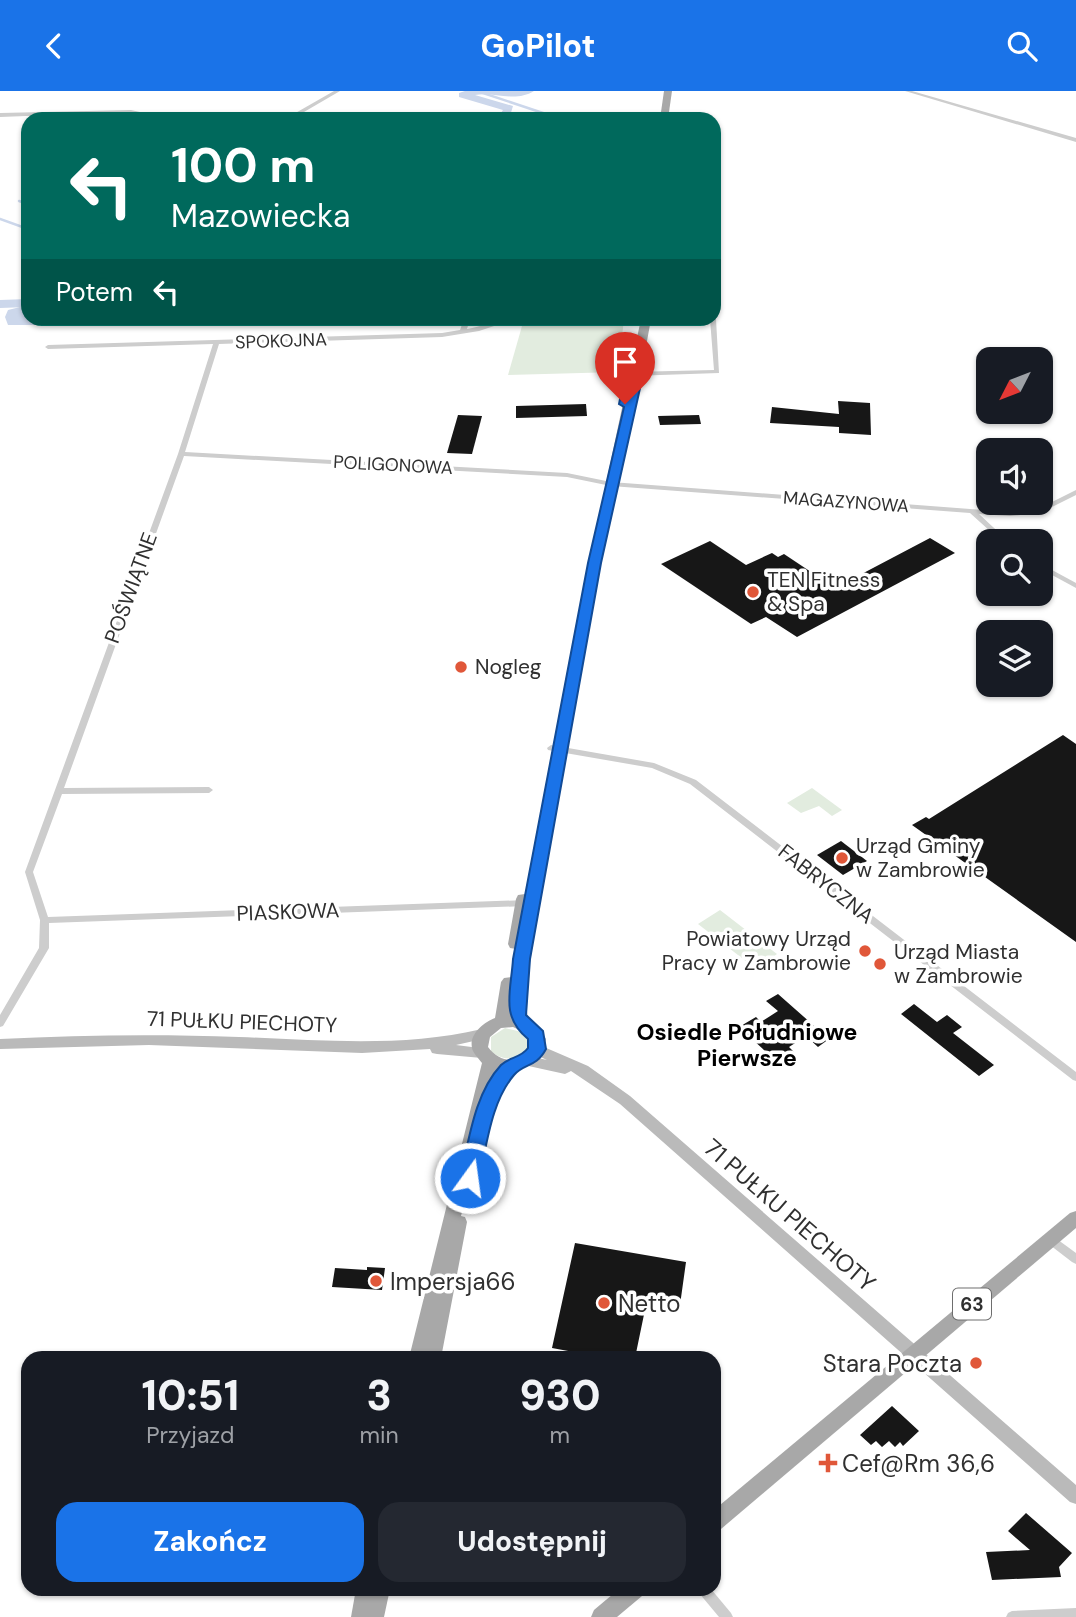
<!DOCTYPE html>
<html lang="pl">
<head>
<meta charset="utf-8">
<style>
  body { margin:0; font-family:"DM Sans",sans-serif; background:#242831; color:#f1f3f6; height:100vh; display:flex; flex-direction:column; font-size:26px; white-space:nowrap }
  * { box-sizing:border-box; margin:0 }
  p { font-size:23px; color:#9ea1a6 }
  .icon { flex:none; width:38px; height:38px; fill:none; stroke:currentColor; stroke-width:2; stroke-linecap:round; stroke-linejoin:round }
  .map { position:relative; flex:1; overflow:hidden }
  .sheet { position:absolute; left:21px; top:1260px; width:700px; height:245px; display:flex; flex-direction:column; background:#171b24; border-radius:21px; box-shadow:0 2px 5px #0004 }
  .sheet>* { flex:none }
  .guide { position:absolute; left:21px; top:21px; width:700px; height:214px; border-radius:21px; box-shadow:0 2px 5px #0004; background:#00695c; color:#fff; overflow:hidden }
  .needle { width:46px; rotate:228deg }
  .tools { position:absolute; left:976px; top:256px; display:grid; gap:14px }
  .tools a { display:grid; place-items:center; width:77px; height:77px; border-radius:14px; background:#171b24; box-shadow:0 2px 5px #0004; font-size:35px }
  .pin { position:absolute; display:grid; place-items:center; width:60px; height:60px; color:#fff; margin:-72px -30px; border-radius:50% 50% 50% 0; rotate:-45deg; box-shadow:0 0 7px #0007 }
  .pin .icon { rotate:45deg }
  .me { position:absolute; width:77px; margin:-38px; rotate:14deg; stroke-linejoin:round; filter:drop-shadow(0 0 5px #0008) }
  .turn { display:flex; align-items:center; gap:24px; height:147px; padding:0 35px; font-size:32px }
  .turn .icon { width:91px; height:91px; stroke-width:2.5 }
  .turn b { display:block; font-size:49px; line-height:60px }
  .then { display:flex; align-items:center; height:66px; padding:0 35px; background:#0003; gap:14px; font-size:26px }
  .eta { display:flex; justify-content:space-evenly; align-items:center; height:119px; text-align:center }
  .eta b { font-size:42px; font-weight:800; line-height:49px }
  .action { display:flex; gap:14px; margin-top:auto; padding:14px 35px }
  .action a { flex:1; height:80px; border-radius:21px; background:#1a73e8; color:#fff; font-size:28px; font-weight:800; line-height:80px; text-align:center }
  .action a+a { background:#242831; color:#f1f3f6 }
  header { display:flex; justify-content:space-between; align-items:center; height:91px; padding:0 35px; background:#1a73e8; color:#fff; font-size:32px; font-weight:800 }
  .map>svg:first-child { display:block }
  .green { fill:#e2ecdf }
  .water { fill:#ccd7eb }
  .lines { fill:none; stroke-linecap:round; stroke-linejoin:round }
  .stream { stroke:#ccd7eb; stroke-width:2.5 }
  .river { fill:#ccd7eb; fill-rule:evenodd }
  .building { fill:#171717 }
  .street { fill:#cdcdcd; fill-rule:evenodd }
  .secondary { fill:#bababa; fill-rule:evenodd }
  .primary { fill:#a8a8a8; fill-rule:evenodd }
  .route { fill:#1a73e8; stroke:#114b97; stroke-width:2 }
  .poi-dot { fill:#e05739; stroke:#fff; stroke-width:2.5 }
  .labels { text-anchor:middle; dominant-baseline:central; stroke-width:7; stroke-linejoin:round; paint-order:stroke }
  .far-street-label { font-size:18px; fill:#303030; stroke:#fff }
  .shield { fill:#fff; stroke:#6e6e6e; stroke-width:2 }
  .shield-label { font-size:19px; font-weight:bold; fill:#303030 }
  .poi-label { font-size:21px; fill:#303030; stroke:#fff; text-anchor:start }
  .street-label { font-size:21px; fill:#303030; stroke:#fff }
  .neighbourhood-label { font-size:23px; font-weight:bold; fill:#000; stroke:#fff }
  .near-street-label { font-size:24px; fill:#303030; stroke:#fff }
  .near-poi-label { font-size:24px; fill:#303030; stroke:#fff; text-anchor:start }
</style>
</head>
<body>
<header><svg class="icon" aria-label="back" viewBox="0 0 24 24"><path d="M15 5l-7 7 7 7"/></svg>GoPilot<svg class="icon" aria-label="search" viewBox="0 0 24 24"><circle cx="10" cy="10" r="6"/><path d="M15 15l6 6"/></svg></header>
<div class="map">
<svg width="1076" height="1526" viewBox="0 0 1076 1526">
  <rect width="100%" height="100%" fill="#fff"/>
  <g class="green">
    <polygon points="524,228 624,228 618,281 508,284"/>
    <polygon points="812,697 842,719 832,725 819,715 801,722 787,712"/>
    <polygon points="720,819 777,863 756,878 698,833"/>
    <path d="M505 937 522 941 528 949 527 959C516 970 502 970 491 960V946Z"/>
  </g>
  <polygon class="water" points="20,216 28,217 28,228 53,228 50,234 8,234 5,226 8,219"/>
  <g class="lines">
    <g class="stream">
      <polyline points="477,0 561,28"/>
      <polyline points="19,110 28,113"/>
      <polyline points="0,128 28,138"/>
    </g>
    <g class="river">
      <path d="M465 0H534C515 12 493 0 475 4L513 15 509 28H497L503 19 459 6V2Z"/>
      <polygon points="28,208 28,216 0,217 0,209"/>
    </g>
  </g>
  <g class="building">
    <polygon points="838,310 870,312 871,344 839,342 839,336 770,332 772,316 839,323"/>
    <polygon points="586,313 587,325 516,327 516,315"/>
    <polygon points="458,324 482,325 472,363 447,362"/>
    <polygon points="699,324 701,333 660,334 658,325"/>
    <polygon points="930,447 955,462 797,546 766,526 751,533 661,473 710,450 746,474 772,462 778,466 784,463 835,497"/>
    <polygon points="1063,644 1076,653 1076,851 912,734 926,726 929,728"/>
    <polygon points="841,750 867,770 843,784 817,764"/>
    <polygon points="778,903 829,948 818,956 806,945 789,956 794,961 777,971 739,936 756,926 761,931 778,920 766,910"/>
    <polygon points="914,913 937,931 947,924 962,936 953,942 994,974 979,985 901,923"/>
    <polygon points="575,1152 686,1171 680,1214 647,1209 635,1267 606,1267 552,1257"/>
    <polygon points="367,1176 385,1177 382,1199 332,1196 335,1177 367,1179"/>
    <polygon points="892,1315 919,1340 903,1355 900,1351 895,1356 889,1350 882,1356 876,1350 871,1354 860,1344"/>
    <polygon points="1026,1422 1072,1462 1059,1476 1061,1486 992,1489 986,1461 1030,1459 1008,1440"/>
  </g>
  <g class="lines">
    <g class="street">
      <polygon points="334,0 340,0 292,28 285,28"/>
      <polygon points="905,0 912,0 1076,47 1076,51"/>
      <polygon points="131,19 171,28 161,28 131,21 0,26 0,22"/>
      <polygon points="714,226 716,228 719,282 631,285 628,283 631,281 714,279 710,228"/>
      <path d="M464 228H470L467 238C482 236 500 227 515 228L479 240 442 246 219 253 185 361 567 382 611 391 1010 421 1038 418 1076 399V404L1040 422 1010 425 979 423 1008 450H1001L970 422 611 395 567 386 184 365 64 697 209 696 213 699 209 702 62 703 33 781 48 826 526 809 530 812 526 815 49 832V857L3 935 0 936V924L39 857 40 829 25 781 178 363 213 253 48 258 45 256 48 254 442 242 460 239Z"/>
      <polygon points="1041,473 1076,492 1076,497 1041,478"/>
      <polygon points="551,654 654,672 696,689 1076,981 1076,990 1073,989 690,693 652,677 548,659 547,657"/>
      <polygon points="1050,1143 1076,1162 1076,1173 1072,1171 1046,1151 1045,1148 1046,1145"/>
      <polygon points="697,1498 711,1498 731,1522 733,1526 719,1526 699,1502"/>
      <polygon points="1076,1517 1076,1526 1006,1526 1008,1522 1012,1520"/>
    </g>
    <g class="secondary">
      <path d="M482 938 487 939 489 943 487 947 456 954 487 958 489 962 487 966 482 967 437 963 432 962 430 958 362 962 149 954 0 958V948C80 944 159 943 239 946 321 949 401 957 482 938Z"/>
      <polygon points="537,953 588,975 630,1005 1076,1394 1076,1413 1070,1411 620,1013 571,980 565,983 524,974 522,970 524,966 529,965 547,969 532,962 530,958 532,954"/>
    </g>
    <g class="primary">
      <polygon points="664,0 672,0 668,28 660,28"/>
      <path d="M641 228H651L647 250 601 466 554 716 525 904 528 929 537 934 546 948C541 978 527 968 512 984 503 995 500 1008 494 1021L486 1022 461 1125 465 1126 467 1131 441 1267H409L482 972C479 968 473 962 472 957 469 943 484 931 495 927L501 891 504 887 512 886 516 858 510 857 508 853 516 808 518 804 525 803 577 528ZM513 936 526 942 530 948C526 973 502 975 488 956L490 946 501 937Z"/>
      <polygon points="1076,1120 1076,1137 721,1438 714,1440 714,1419 1070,1122"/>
      <polygon points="356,1498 390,1498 384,1526 351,1526"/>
      <polygon points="619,1498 645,1498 642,1505 617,1526 591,1526 594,1519"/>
    </g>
  </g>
  <path class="route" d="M638 280 643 284 601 472 530 868 526 924 543 940 546 958C536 977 524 972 514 984 491 1011 487 1054 479 1087L476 1093H463L460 1087C469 1050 474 1003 501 974 509 966 521 967 528 957V948C500 925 511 901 513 868L588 472 624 316 619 313 625 283Z"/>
  <g class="poi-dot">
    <circle cx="753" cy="501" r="7"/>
    <circle cx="461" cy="576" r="7"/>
    <circle cx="842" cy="767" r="7"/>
    <circle cx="865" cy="860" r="7"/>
    <circle cx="880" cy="873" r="7"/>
    <circle cx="376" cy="1190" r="7"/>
    <circle cx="604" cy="1212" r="7"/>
    <circle cx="976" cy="1272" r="7"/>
    <path d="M824.5 1361.5h7v7h7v7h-7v7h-7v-7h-7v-7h7z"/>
  </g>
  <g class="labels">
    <g class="far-street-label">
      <text transform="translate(281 250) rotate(-2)">SPOKOJNA</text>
      <text transform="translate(393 374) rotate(3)">POLIGONOWA</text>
      <text transform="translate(846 411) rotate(4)">MAGAZYNOWA</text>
    </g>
    <rect class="shield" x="953" y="1197.5" width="38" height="31" rx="5"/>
    <g class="shield-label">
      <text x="972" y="1213">63</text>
    </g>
    <g class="poi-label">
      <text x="767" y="489">TEN Fitness<tspan x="767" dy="24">&amp; Spa</tspan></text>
      <text x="475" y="576">Nogleg</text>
      <text x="856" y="755">Urząd Gminy<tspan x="856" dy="24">w Zambrowie</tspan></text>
      <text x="851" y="848" text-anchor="end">Powiatowy Urząd<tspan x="851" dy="24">Pracy w Zambrowie</tspan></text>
      <text x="894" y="861">Urząd Miasta<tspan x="894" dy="24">w Zambrowie</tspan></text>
    </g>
    <g class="street-label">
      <text transform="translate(131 497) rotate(-70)">POŚWIĄTNE</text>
      <text transform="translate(826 793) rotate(38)">FABRYCZNA</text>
      <text transform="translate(288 821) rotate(-2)">PIASKOWA</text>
      <text transform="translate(242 931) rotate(2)">71 PUŁKU PIECHOTY</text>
    </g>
    <g class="neighbourhood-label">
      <text x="747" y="941">Osiedle Południowe<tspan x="747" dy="26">Pierwsze</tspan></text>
    </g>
    <g class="near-street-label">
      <text transform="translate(790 1124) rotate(41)">71 PUŁKU PIECHOTY</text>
    </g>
    <g class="near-poi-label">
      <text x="390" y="1190">Impersja66</text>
      <text x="618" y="1212">Netto</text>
      <text x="962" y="1272" text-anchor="end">Stara Poczta</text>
      <text x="842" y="1372">Cef@Rm 36,6</text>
    </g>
  </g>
</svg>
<div class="tools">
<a><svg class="needle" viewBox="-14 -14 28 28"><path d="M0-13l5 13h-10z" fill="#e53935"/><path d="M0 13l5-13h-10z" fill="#9ea1a6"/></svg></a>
<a><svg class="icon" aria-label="sound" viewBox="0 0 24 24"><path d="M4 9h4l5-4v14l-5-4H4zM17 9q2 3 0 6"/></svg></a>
<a><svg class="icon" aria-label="search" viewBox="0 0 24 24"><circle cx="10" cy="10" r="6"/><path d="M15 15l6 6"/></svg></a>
<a><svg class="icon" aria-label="layers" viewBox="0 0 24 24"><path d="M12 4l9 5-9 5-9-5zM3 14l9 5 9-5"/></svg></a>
</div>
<div class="pin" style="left:625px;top:313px;background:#d93025"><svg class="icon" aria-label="arrive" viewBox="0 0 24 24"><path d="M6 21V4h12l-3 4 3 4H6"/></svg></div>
<svg class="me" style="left:470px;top:1087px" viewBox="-20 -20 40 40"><circle r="17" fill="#1a73e8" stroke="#fff" stroke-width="3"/><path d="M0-11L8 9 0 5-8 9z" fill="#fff"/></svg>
<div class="guide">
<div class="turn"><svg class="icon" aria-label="left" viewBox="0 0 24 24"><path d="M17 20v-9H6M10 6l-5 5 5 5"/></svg><div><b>100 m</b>Mazowiecka</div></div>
<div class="then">Potem<svg class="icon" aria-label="left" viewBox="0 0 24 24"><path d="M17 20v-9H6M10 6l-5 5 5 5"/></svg></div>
</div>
<section class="sheet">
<div class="eta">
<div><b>10:51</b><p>Przyjazd</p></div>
<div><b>3</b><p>min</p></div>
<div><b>930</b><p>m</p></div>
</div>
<div class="action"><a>Zakończ</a><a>Udostępnij</a></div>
</section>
</div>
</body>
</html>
